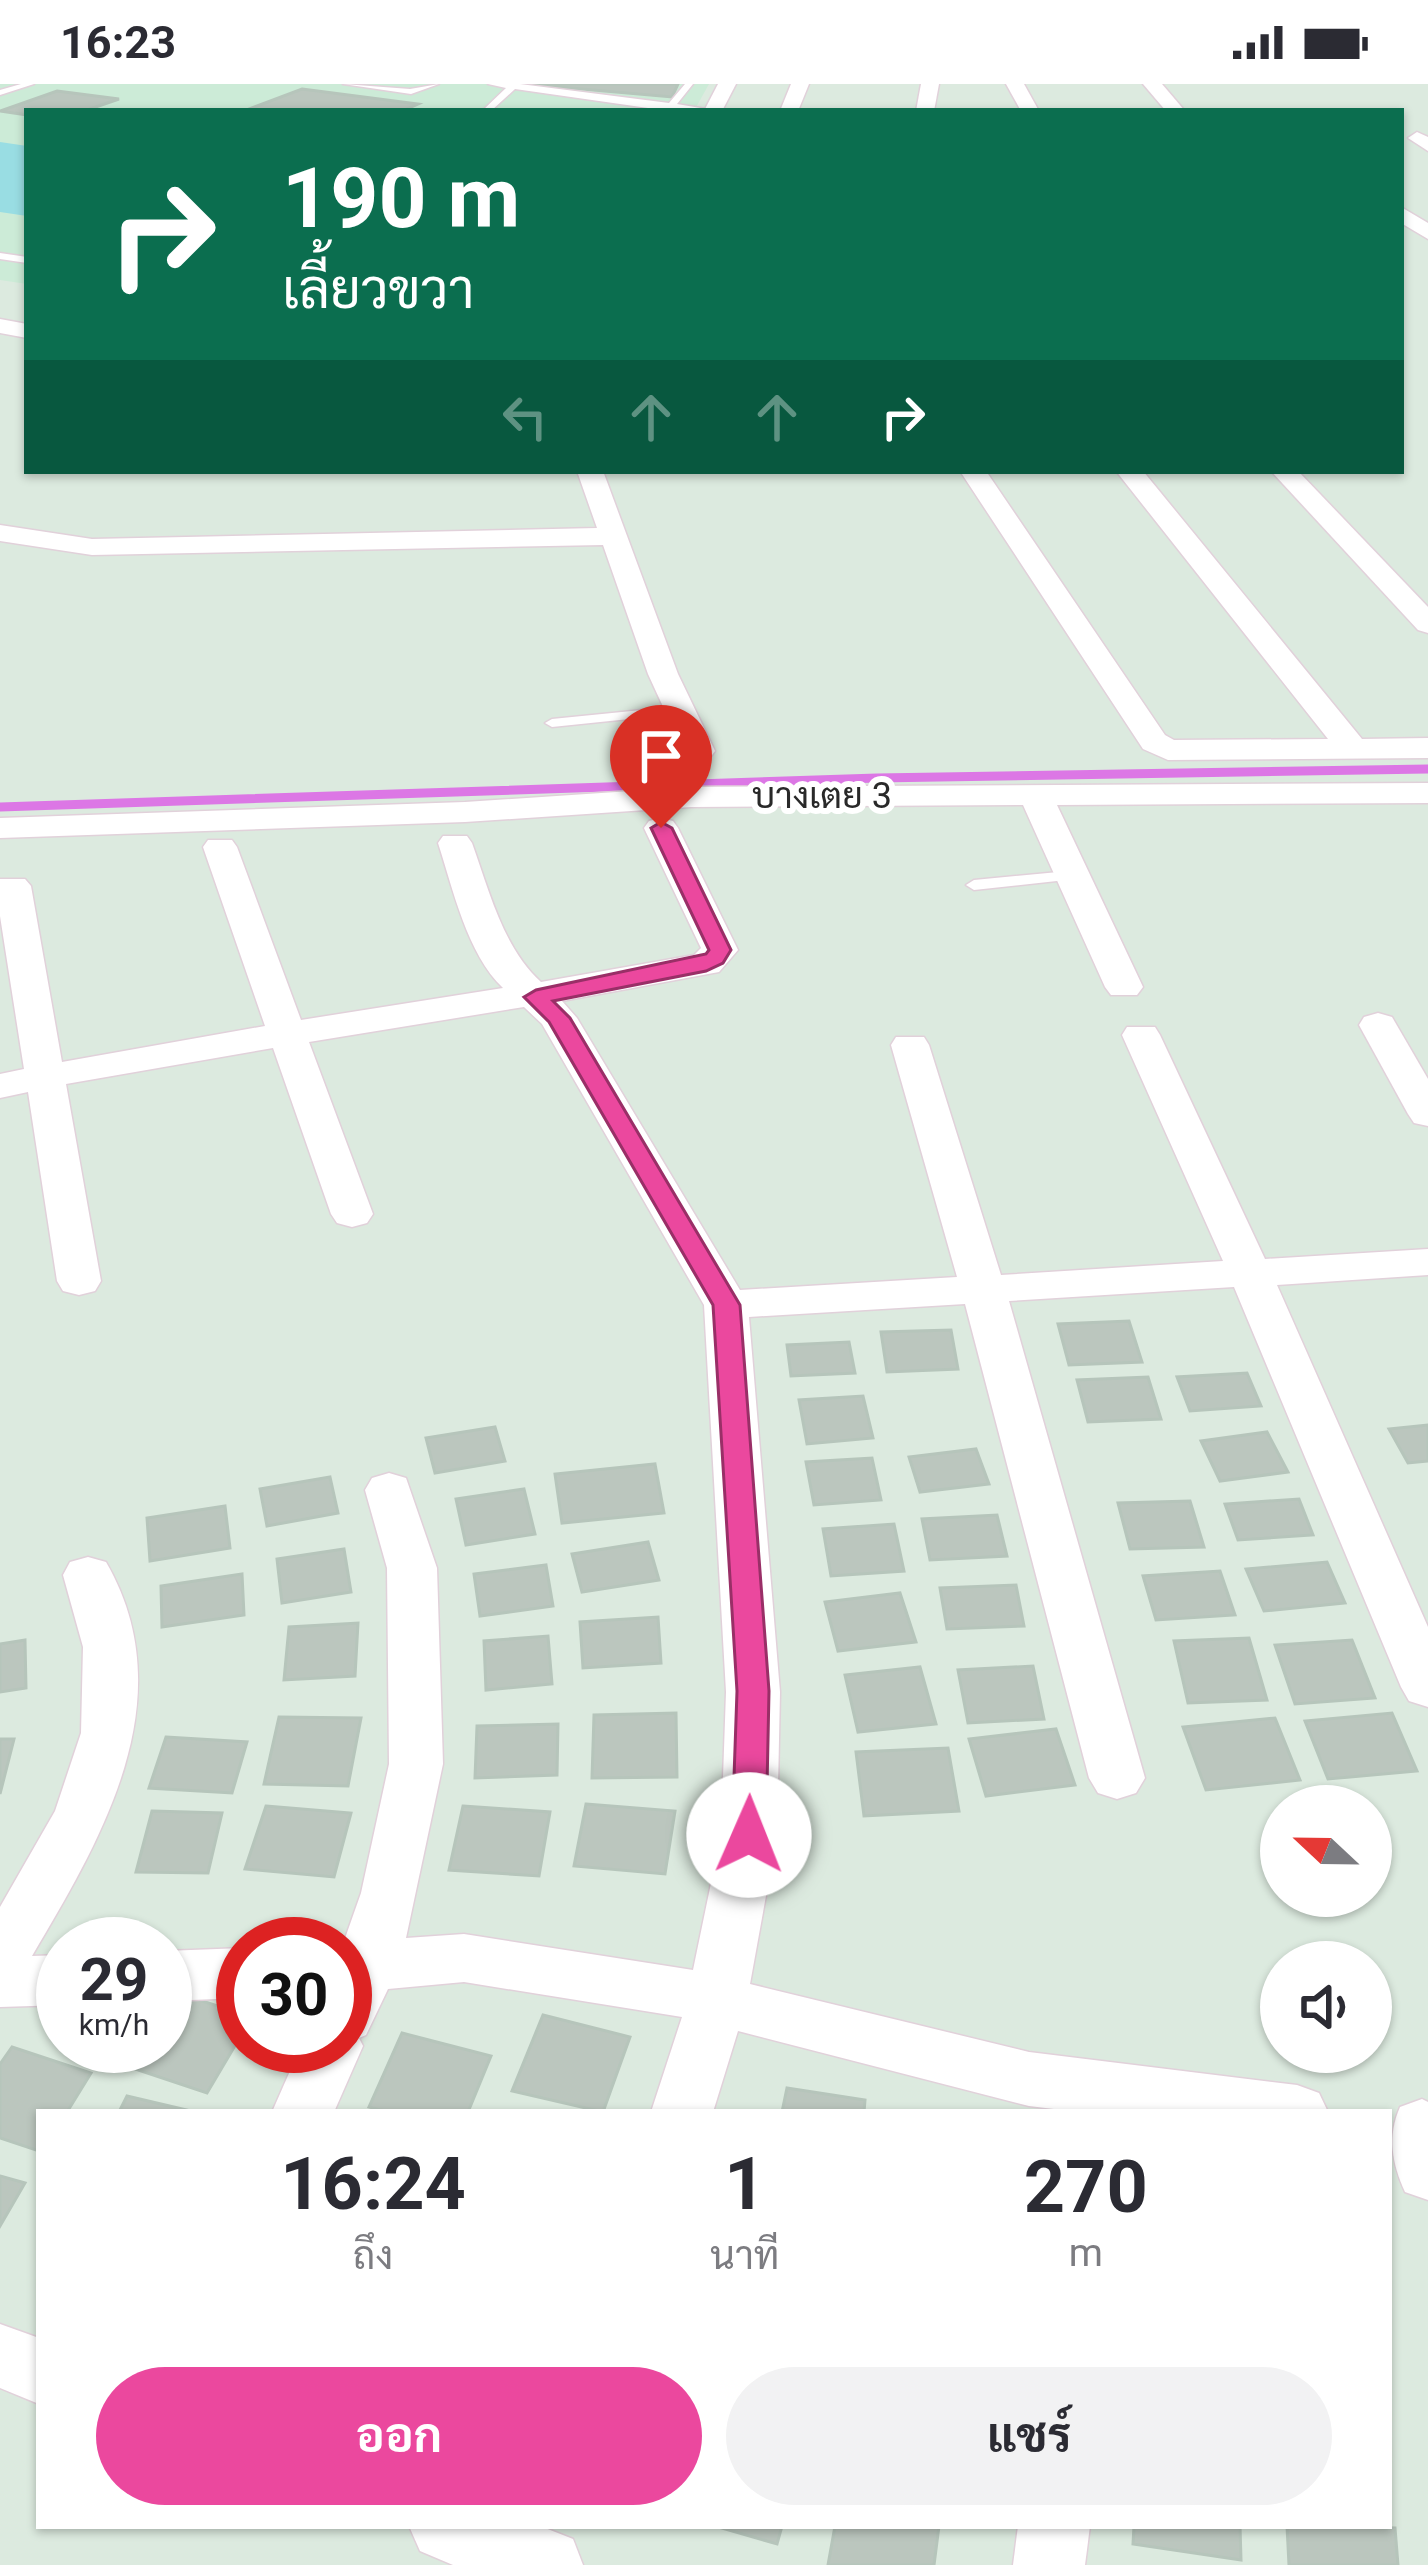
<!DOCTYPE html>
<html lang="th">
<head>
<meta charset="utf-8">
<style>
  body { margin:0; font-family:Roboto,Sarabun,sans-serif; background:#f2f2f3; color:#2b2b33; height:100vh; display:flex; flex-direction:column; font-size:45px; white-space:nowrap }
  * { box-sizing:border-box; margin:0 }
  p { font-size:39px; color:#7c7c81 }
  .icon { flex:none; width:66px; height:66px; fill:none; stroke:currentColor; stroke-width:2; stroke-linecap:round; stroke-linejoin:round }
  .map { position:relative; flex:1; overflow:hidden }
  .panel { position:absolute; left:36px; top:2025px; width:1356px; height:420px; display:flex; flex-direction:column; background:#fff; border-radius:0px; box-shadow:0 3px 9px #0004 }
  .panel>* { flex:none }
  .top-card { position:absolute; left:24px; top:24px; width:1380px; height:366px; border-radius:0px; box-shadow:0 3px 9px #0004; background:#0b6e4f; color:#fff; overflow:hidden }
  .needle { width:78px; rotate:292deg }
  .tools { position:absolute; left:1260px; top:1701px; display:grid; gap:24px }
  .tools a { display:grid; place-items:center; width:132px; height:132px; border-radius:50%; background:#fff; box-shadow:0 3px 9px #0004; font-size:60px }
  .speed { position:absolute; left:36px; top:1833px; display:flex; gap:24px; font-size:60px; font-weight:700; text-align:center }
  .speed>* { display:grid; place-content:center; width:156px; height:156px; border-radius:50%; background:#fff; box-shadow:0 3px 9px #0004; line-height:1 }
  .speed small { font-size:30px; font-weight:400 }
  .speed .limit { border:18px solid #d22; background:#fff; color:#111 }
  .pin { position:absolute; display:grid; place-items:center; width:102px; height:102px; color:#fff; margin:-123px -51px; border-radius:50% 50% 50% 0; rotate:-45deg; box-shadow:0 0 12px #0007 }
  .pin .icon { rotate:45deg }
  .me { position:absolute; width:132px; margin:-66px; rotate:1deg; stroke-linejoin:round; filter:drop-shadow(0 0 9px #0008) }
  .turn { display:flex; align-items:center; gap:42px; height:252px; padding:0 60px; font-size:54px }
  .turn .icon { width:156px; height:156px; stroke-width:2.5 }
  .turn b { display:block; font-size:84px; line-height:102px }
  .lanes { display:flex; align-items:center; height:114px; padding:0 60px; background:#0003; justify-content:center; gap:60px; direction:ltr }
  .lanes .off { opacity:.35 }
  .eta { display:flex; justify-content:space-evenly; align-items:center; height:204px; text-align:center }
  .eta b { font-size:72px; font-weight:700; line-height:84px }
  .primary-button { display:flex; gap:24px; margin-top:auto; padding:24px 60px }
  .primary-button a { flex:1; height:138px; border-radius:72px; background:#eb489e; color:#fff; font-size:48px; font-weight:700; line-height:138px; text-align:center }
  .primary-button a+a { background:#f2f2f3; color:#2b2b33 }
  .status { display:flex; justify-content:space-between; align-items:center; height:84px; padding:0 60px; background:#fff; direction:ltr }
  .status svg { height:33px; fill:currentColor }
  .map>svg:first-child { display:block }
  .education { fill:#ccebd7 }
  .pitch { fill:#99dde3 }
  .lines { fill:none; stroke-linecap:round; stroke-linejoin:round }
  .stream { stroke:#dc77e5; stroke-width:9 }
  .building { fill:#bbc6be; stroke:#b6c5bb; stroke-width:3 }
  .lane-casing { stroke:#e1d1da; stroke-width:3 }
  .street-casing { stroke:#e1d1da; stroke-width:3 }
  .lane { fill:#fff; fill-rule:evenodd }
  .street { fill:#fff; fill-rule:evenodd }
  .route { fill:#eb489e; stroke:#992f67; stroke-width:3 }
  .labels { text-anchor:middle; dominant-baseline:central; stroke-width:12; stroke-linejoin:round; paint-order:stroke }
  .far-street-label { font-size:36px; fill:#292929; stroke:#fff }
</style>
</head>
<body>
<div class="status"><b>16:23</b><svg viewBox="0 0 49 12"><path d="M0 12V9h3v3zM5 12V6h3v6zM10 12V3h3v9zM15 12V0h3v12zM26 1h20v11H26zM47 4h2v5h-2z"/></svg></div>
<div class="map">
<svg width="1428" height="2481" viewBox="0 0 1428 2481">
  <rect width="100%" height="100%" fill="#dceadf"/>
  <polygon class="education" points="0,0 709,0 694,27 27,27 27,200 0,196"/>
  <polygon class="pitch" points="0,58 27,62 27,132 0,128"/>
  <g class="lines">
    <polyline class="stream" points="0,723 877,694 1428,685"/>
  </g>
  <g class="building">
    <polygon points="525,0 678,0 672,13"/>
    <polygon points="302,5 418,20 402,27 244,27"/>
    <polygon points="57,7 119,15 84,27 27,27 27,31 0,27"/>
    <polygon points="1129,1237 1142,1278 1069,1281 1058,1240"/>
    <polygon points="951,1246 958,1285 887,1288 881,1248"/>
    <polygon points="849,1258 855,1289 791,1292 787,1261"/>
    <polygon points="1247,1289 1261,1322 1190,1327 1177,1293"/>
    <polygon points="1148,1293 1161,1335 1088,1338 1077,1296"/>
    <polygon points="863,1312 873,1354 807,1360 799,1316"/>
    <polygon points="1428,1341 1428,1377 1408,1379 1389,1345"/>
    <polygon points="495,1343 505,1377 435,1389 426,1354"/>
    <polygon points="1267,1348 1288,1388 1220,1397 1201,1357"/>
    <polygon points="976,1365 989,1400 920,1408 909,1373"/>
    <polygon points="872,1374 881,1416 814,1421 806,1378"/>
    <polygon points="655,1380 664,1429 562,1439 555,1390"/>
    <polygon points="330,1393 338,1429 267,1442 260,1405"/>
    <polygon points="524,1405 535,1450 466,1461 456,1415"/>
    <polygon points="1299,1415 1313,1451 1238,1456 1225,1420"/>
    <polygon points="1190,1417 1204,1463 1130,1465 1118,1419"/>
    <polygon points="225,1422 230,1464 150,1477 147,1434"/>
    <polygon points="997,1431 1007,1472 930,1476 922,1435"/>
    <polygon points="894,1440 904,1487 831,1492 823,1445"/>
    <polygon points="648,1458 659,1496 582,1508 572,1470"/>
    <polygon points="344,1465 351,1508 282,1519 277,1475"/>
    <polygon points="1327,1478 1345,1519 1264,1527 1246,1485"/>
    <polygon points="546,1481 553,1522 480,1532 474,1490"/>
    <polygon points="1220,1487 1235,1531 1156,1536 1143,1492"/>
    <polygon points="242,1490 244,1531 162,1543 161,1502"/>
    <polygon points="1016,1501 1024,1542 947,1545 940,1504"/>
    <polygon points="900,1509 916,1558 838,1567 825,1518"/>
    <polygon points="658,1533 661,1579 583,1584 580,1538"/>
    <polygon points="358,1539 355,1592 284,1596 289,1543"/>
    <polygon points="548,1552 552,1600 486,1606 484,1557"/>
    <polygon points="1249,1554 1267,1616 1188,1619 1174,1557"/>
    <polygon points="25,1556 26,1604 0,1608 0,1560"/>
    <polygon points="1352,1556 1375,1614 1295,1620 1275,1561"/>
    <polygon points="1033,1582 1044,1635 968,1639 958,1586"/>
    <polygon points="920,1583 936,1640 858,1648 845,1591"/>
    <polygon points="676,1629 677,1693 592,1694 594,1631"/>
    <polygon points="1392,1629 1417,1687 1328,1695 1305,1637"/>
    <polygon points="279,1633 361,1634 348,1702 264,1700"/>
    <polygon points="1275,1634 1300,1696 1206,1706 1183,1643"/>
    <polygon points="558,1640 557,1691 475,1694 477,1642"/>
    <polygon points="1056,1645 1075,1701 986,1712 969,1655"/>
    <polygon points="166,1653 247,1658 232,1709 149,1704"/>
    <polygon points="0,1655 14,1655 0,1710"/>
    <polygon points="948,1664 959,1727 864,1732 856,1668"/>
    <polygon points="586,1720 675,1727 665,1790 574,1782"/>
    <polygon points="266,1722 351,1729 334,1793 245,1785"/>
    <polygon points="463,1722 550,1728 539,1792 449,1786"/>
    <polygon points="152,1727 222,1729 208,1789 136,1788"/>
    <polygon points="177,1909 243,1930 243,1948 207,2009 129,1983 142,1962 165,1962 165,1927"/>
    <polygon points="543,1931 630,1953 603,2028 512,2007"/>
    <polygon points="402,1949 491,1972 468,2028 388,2028 369,2023"/>
    <polygon points="12,1963 91,1989 67,2028 39,2028 39,2067 0,2054 0,1980"/>
    <polygon points="787,2004 865,2016 864,2028 782,2028"/>
    <polygon points="127,2012 195,2028 119,2028"/>
    <polygon points="0,2092 25,2099 0,2142"/>
    <polygon points="715,2442 782,2442 777,2460"/>
    <polygon points="835,2442 939,2442 934,2481 828,2481"/>
    <polygon points="1134,2442 1240,2442 1241,2476 1133,2460"/>
    <polygon points="1287,2442 1395,2444 1398,2481 1289,2481"/>
  </g>
  <g class="lines">
    <defs>
      <g id="lane">
        <polygon points="21,0 34,0 0,11 0,6"/>
        <polygon points="343,0 410,5 439,0 411,10"/>
        <polygon points="488,0 520,0 669,19 685,0 693,0 677,20 718,27 669,27 515,5 491,27 482,27 506,4"/>
        <polygon points="0,169 27,173 27,179 0,175"/>
        <polygon points="682,622 687,623 687,629 552,643 545,639 552,635"/>
        <polygon points="1069,787 1075,789 1075,795 974,806 966,801 974,796"/>
      </g>
      <g id="street">
        <polygon points="718,0 736,0 722,27 704,27"/>
        <polygon points="791,0 809,0 798,27 780,27"/>
        <polygon points="921,0 939,0 934,27 916,27"/>
        <polygon points="1006,0 1024,0 1039,27 1021,27"/>
        <polygon points="1143,0 1162,0 1185,27 1166,27"/>
        <polygon points="1417,48 1428,53 1428,67 1408,54"/>
        <polygon points="1401,123 1428,139 1428,155 1401,139"/>
        <polygon points="0,235 27,240 27,254 0,249"/>
        <polygon points="577,387 603,387 678,590 715,667 698,690 686,693 670,683 683,666 648,590 603,461 92,471 0,457 0,441 92,455 597,444"/>
        <polygon points="960,387 986,387 1165,651 1174,656 1328,655 1116,387 1143,387 1362,655 1428,654 1428,674 1168,676 1143,665"/>
        <polygon points="1271,387 1298,387 1428,523 1428,549 1418,546"/>
        <polygon points="1428,699 1428,719 1057,721 1143,903 1137,911 1111,911 1105,903 1023,721 691,723 465,738 0,754 0,734 465,718 691,703"/>
        <path d="M661 734 673 737 678 744 738 866 719 888 562 917 577 934 740 1206 957 1193 891 961 896 953H924L929 961 1001 1191 1223 1177 1122 951 1127 943H1155L1160 951 1265 1175 1428 1165V1191L1277 1201 1428 1543V1623L1409 1617 1401 1603 1234 1203 1009 1217 1145 1694 1136 1709 1117 1715 1098 1709 1089 1694 965 1220 749 1233 780 1608 777 1751 750 1900 1029 1968 1297 2001 1319 2009 1328 2028H1079L1029 2022 738 1947 713 2028H651L682 1933 464 1898 388 1905 366 1951 359 1954 363 1962 334 2028H272L301 1962H345L343 1860 361 1809 389 1680 387 1484 365 1406 372 1394 389 1389 406 1394 437 1484 443 1680 406 1854 464 1850 693 1886 721 1751 726 1608 704 1221 542 940 524 923 309 958 373 1130 367 1139 352 1143 337 1139 331 1130 273 964 66 1000 101 1197 95 1207 79 1211 63 1207 57 1197 28 1008 0 1014V990L24 985 0 832V795H25L31 802 62 978 265 942 203 763 208 756H232L237 763 301 936 503 904C467 870 453 805 438 759L443 752H467L472 759C489 806 503 864 541 898L694 871 701 864 644 744 649 737Z"/>
        <polygon points="1378,929 1392,933 1428,995 1428,1042 1414,1039 1408,1030 1359,941 1364,933"/>
        <path d="M88 1473 106 1478C185 1614 102 1754 32 1872L63 1871V1921L0 1923V1823L55 1727 81 1649 83 1563 63 1491 70 1478Z"/>
        <polygon points="243,1864 243,1914 165,1917 165,1867"/>
        <path d="M1422 2015 1428 2018V2116L1405 2108C1392 2080 1387 2052 1400 2023Z"/>
        <polygon points="0,2240 39,2254 39,2320 0,2304"/>
        <polygon points="409,2442 540,2442 573,2455 583,2481 453,2481 420,2467"/>
        <polygon points="1018,2442 1090,2442 1085,2481 1013,2481"/>
      </g>
    </defs>
    <use href="#lane" class="lane-casing"/>
    <use href="#street" class="street-casing"/>
    <use href="#lane" class="lane"/>
    <use href="#street" class="street"/>
  </g>
  <polygon class="route" points="661,738 672,744 731,866 723,879 706,887 553,917 570,934 740,1221 769,1607 766,1751 761,1761 749,1765 737,1761 732,1751 737,1607 713,1221 549,938 524,913 536,906 706,870 709,866 651,744"/>
  <g class="labels">
    <g class="far-street-label">
      <text x="822" y="712">บางเตย 3</text>
    </g>
  </g>
</svg>
<div class="tools">
<a><svg class="needle" viewBox="-14 -14 28 28"><path d="M0-13l5 13h-10z" fill="#e53935"/><path d="M0 13l5-13h-10z" fill="#7c7c81"/></svg></a>
<a><svg class="icon" aria-label="sound" viewBox="0 0 24 24"><path d="M4 9h4l5-4v14l-5-4H4zM17 9q2 3 0 6"/></svg></a>
</div>
<div class="speed"><div>29<small>km/h</small></div><div class="limit">30</div></div>
<div class="pin" style="left:661px;top:744px;background:#d93025"><svg class="icon" aria-label="arrive" viewBox="0 0 24 24"><path d="M6 21V4h12l-3 4 3 4H6"/></svg></div>
<svg class="me" style="left:749px;top:1751px" viewBox="-20 -20 40 40"><circle r="19" fill="#fff"/><path d="M0-13L10 11 0 6-10 11z" fill="#eb489e"/></svg>
<div class="top-card">
<div class="turn"><svg class="icon" aria-label="right" viewBox="0 0 24 24"><path d="M7 20v-9h11M14 6l5 5-5 5"/></svg><div><b>190 m</b>เลี้ยวขวา</div></div>
<div class="lanes"><svg class="icon off" aria-label="left" viewBox="0 0 24 24"><path d="M17 20v-9H6M10 6l-5 5 5 5"/></svg><svg class="icon off" aria-label="ahead" viewBox="0 0 24 24"><path d="M12 20V5M6 11l6-6 6 6"/></svg><svg class="icon off" aria-label="ahead" viewBox="0 0 24 24"><path d="M12 20V5M6 11l6-6 6 6"/></svg><svg class="icon" aria-label="right" viewBox="0 0 24 24"><path d="M7 20v-9h11M14 6l5 5-5 5"/></svg></div>
</div>
<section class="panel">
<div class="eta">
<div><b>16:24</b><p>ถึง</p></div>
<div><b>1</b><p>นาที</p></div>
<div><b>270</b><p>m</p></div>
</div>
<div class="primary-button"><a>ออก</a><a>แชร์</a></div>
</section>
</div>
</body>
</html>
